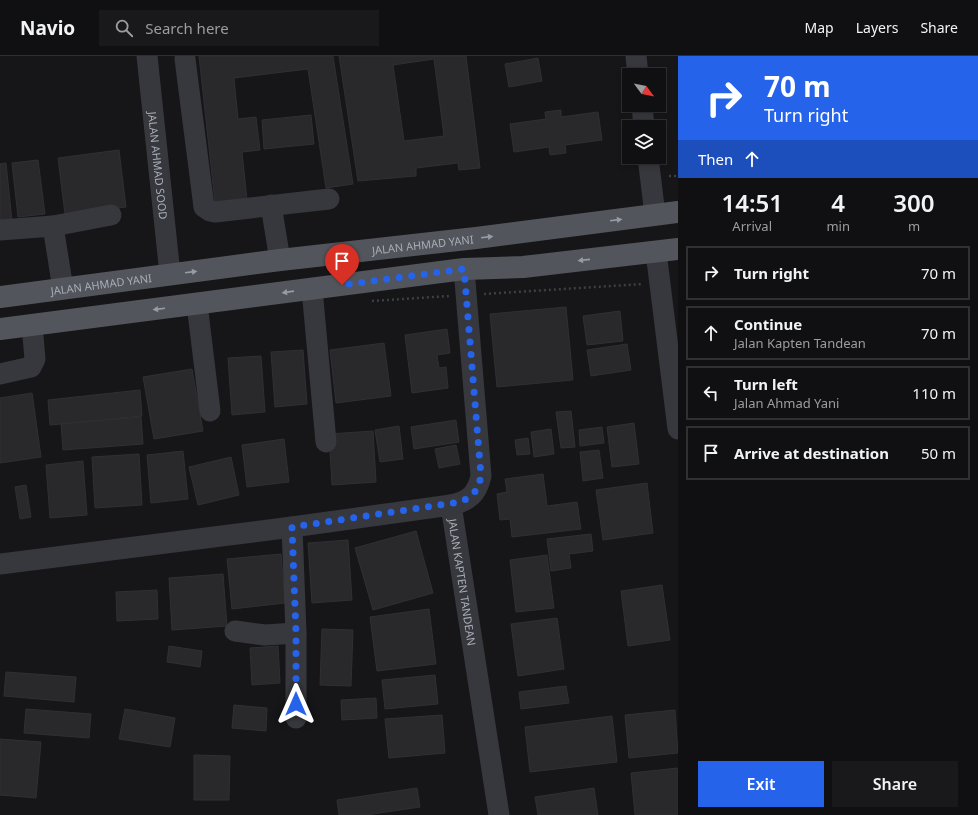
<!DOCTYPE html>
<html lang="en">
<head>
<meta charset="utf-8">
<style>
  body { margin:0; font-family:"Noto Sans",sans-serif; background:#19191b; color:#f1f3f6; height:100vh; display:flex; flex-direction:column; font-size:15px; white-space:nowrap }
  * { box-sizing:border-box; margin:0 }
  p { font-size:13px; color:#9c9d9f }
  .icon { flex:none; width:22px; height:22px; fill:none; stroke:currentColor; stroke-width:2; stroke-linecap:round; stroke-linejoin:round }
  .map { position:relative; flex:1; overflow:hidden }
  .side { display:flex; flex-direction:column; background:#101012; width:300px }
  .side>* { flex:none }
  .banner { background:#2563eb; color:#fff; overflow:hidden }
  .needle { width:26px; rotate:122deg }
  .fabs { position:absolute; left:622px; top:12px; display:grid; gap:8px }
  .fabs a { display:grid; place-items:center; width:44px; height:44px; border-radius:0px; background:#101012; box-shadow:0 2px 6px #0003,0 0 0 1px #303032; font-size:20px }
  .pin { position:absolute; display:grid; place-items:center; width:34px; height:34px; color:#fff; margin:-41px -17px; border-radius:50% 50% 50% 0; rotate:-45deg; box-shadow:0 0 4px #0007 }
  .pin .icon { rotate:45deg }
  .me { position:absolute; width:44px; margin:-22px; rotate:0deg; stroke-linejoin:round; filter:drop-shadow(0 0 3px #0008) }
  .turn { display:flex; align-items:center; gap:14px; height:84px; padding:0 20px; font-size:18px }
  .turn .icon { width:52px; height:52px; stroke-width:2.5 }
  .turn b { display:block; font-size:28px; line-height:34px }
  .then { display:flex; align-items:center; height:38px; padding:0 20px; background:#0003; gap:8px; font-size:15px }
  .eta { display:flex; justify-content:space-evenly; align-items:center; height:68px; text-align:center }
  .eta b { font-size:24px; font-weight:600; line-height:28px }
  .cta { display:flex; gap:8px; margin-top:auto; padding:8px 20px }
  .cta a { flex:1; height:46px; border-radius:0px; background:#2563eb; color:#fff; font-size:16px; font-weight:600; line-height:46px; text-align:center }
  .cta a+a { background:#19191b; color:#f1f3f6 }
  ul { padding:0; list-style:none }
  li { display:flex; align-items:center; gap:12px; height:54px; margin:0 8px 6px; padding:0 12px; border:2px solid #303032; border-radius:0px }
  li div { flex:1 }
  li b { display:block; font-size:15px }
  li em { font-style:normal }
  header { display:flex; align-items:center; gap:24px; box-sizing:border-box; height:56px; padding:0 20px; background:#101012; border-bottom:1px solid #303032 }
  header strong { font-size:19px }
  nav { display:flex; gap:22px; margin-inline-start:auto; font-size:14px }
  .search { width:280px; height:36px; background:#19191b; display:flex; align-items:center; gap:10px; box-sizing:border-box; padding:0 14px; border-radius:0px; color:#9c9d9f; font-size:15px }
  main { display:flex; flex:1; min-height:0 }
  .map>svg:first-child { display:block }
  .building { fill:#29292c; stroke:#303034; fill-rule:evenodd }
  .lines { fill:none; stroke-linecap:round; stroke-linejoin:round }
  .path { stroke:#3d3f44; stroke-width:2.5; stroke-dasharray:2 3; stroke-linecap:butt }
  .minor { stroke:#37383d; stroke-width:21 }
  .major { stroke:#53555c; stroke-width:22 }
  .oneway { fill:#979ba6 }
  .route { stroke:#2563eb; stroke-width:7; stroke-dasharray:0 12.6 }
  .labels { text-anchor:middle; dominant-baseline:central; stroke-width:4; stroke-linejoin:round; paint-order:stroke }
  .street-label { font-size:11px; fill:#a8adb8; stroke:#111113 }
</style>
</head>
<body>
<header>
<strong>Navio</strong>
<div class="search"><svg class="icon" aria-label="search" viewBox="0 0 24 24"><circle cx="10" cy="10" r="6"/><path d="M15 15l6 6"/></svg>Search here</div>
<nav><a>Map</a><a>Layers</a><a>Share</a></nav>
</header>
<main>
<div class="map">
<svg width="678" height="759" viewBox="0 0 678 759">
  <rect width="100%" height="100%" fill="#161618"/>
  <g class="building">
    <polygon points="199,0 333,0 353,128 326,132 308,13 234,22 238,63 256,61 260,94 242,96 247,144 215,147"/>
    <path d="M339 0H466L480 112 459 114 458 107 416 112V120L358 125ZM434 3 444 80 404 85 393 9Z"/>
    <polygon points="538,2 542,25 509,31 505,8"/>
    <polygon points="561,54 561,61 598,56 602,84 565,89 566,97 550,99 549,91 514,96 510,68 546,63 545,56"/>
    <polygon points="311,59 314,88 264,93 262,64"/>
    <polygon points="119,94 126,151 65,158 58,102"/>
    <polygon points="38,104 45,158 18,161 12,107"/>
    <polygon points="6,107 12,165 0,166 0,108"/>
    <polygon points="566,251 573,324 497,331 490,258"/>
    <polygon points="620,255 623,285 587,289 583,260"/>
    <polygon points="447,273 450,297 437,299 439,312 446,311 448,332 412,337 405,279"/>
    <polygon points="384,287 391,340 336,347 330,294"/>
    <polygon points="627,288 631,314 591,320 587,294"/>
    <polygon points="303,294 307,348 275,351 271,296"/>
    <polygon points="261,300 265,356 232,359 228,302"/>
    <polygon points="192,313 203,375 154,383 143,321"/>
    <polygon points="140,334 142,360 50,369 48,344"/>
    <polygon points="32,337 41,401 0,407 0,342"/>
    <polygon points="571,355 575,391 561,392 556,356"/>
    <polygon points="141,361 143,388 63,394 61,368"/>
    <polygon points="456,364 459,386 414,393 411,371"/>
    <polygon points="634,367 639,408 612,411 607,371"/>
    <polygon points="399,370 403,403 380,406 375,374"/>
    <polygon points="602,371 604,387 580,390 579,374"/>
    <polygon points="551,373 554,398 534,401 531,376"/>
    <polygon points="373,375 376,426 332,429 329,378"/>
    <polygon points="528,382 530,398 517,399 515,384"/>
    <polygon points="284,383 289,426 247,431 242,389"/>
    <polygon points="456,389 460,408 439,412 435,393"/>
    <polygon points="599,394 603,422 583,425 580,396"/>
    <polygon points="183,395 188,443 151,447 147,399"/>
    <polygon points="139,398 142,449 95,452 92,401"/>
    <polygon points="231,401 239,439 198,449 189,411"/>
    <polygon points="83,405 87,459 50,462 46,409"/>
    <polygon points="543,418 547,450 577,446 581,473 512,481 510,463 500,464 497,438 507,436 505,423"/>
    <polygon points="647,427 653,477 603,484 596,434"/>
    <polygon points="26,429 31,461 20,463 15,431"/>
    <polygon points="416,475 433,537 373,554 355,492"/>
    <polygon points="591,478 593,495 569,498 571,512 551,515 547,483"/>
    <polygon points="348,484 352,544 312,547 308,487"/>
    <polygon points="281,498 285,547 232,553 227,503"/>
    <polygon points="547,499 554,552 516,556 510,504"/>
    <polygon points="223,518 227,570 172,574 169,522"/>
    <polygon points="662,529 670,584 628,590 621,535"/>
    <polygon points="157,534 158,563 117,565 116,536"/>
    <polygon points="429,553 436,608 377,615 370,561"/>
    <polygon points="557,562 564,613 518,620 511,568"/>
    <polygon points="322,573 353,574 351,630 320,629"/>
    <polygon points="169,590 202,595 200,611 167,606"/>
    <polygon points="278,590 280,627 252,629 250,592"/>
    <polygon points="6,616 76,621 74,646 4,640"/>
    <polygon points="435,619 438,648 385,653 382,624"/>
    <polygon points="566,630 569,647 521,653 519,636"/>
    <polygon points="376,642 377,662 342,664 341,644"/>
    <polygon points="234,649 267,652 266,675 232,672"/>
    <polygon points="26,653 91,658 89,682 24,677"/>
    <polygon points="125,653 175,662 170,691 119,683"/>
    <polygon points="675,654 678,697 629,702 625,659"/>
    <polygon points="442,659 445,697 389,702 385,663"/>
    <polygon points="612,660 617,706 530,716 525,671"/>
    <polygon points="0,683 41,686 36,742 0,739"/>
    <polygon points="194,699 230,700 229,744 194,744"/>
    <polygon points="678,712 678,759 635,759 631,717"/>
    <polygon points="417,732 420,751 366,759 339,759 337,744"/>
    <polygon points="594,732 598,759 538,759 535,741"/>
  </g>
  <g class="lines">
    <g class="path">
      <polyline points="669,120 678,120"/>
      <polyline points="484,238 643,228"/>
      <polyline points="372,245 449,240"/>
    </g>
    <g class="minor">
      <path id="s1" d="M147 0 170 218"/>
      <polyline points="636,0 638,19"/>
      <polyline points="185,3 204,151 210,155 215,156 329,143"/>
      <polyline points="642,49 644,71"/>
      <polyline points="648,101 655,159"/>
      <polyline points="271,149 280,204"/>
      <polyline points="53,170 111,159"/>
      <polyline points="0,174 53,170 63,233"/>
      <polyline points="656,196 678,373"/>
      <polyline points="312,233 326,386"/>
      <polyline points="197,248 210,355"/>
      <polyline points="0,318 31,311 35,303 32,269"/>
      <path id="s2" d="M451 449 499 759"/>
      <path d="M0 508 292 471 451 449C469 445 477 438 481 420L464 213"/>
      <polyline points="235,575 265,579 296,577 292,471"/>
      <polyline points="296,662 296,577"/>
    </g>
    <g class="major">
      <path id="s3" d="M0 241 280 204 476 182 678 156"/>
      <polyline points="0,273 464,213 523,211 678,193"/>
    </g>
  </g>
  <defs><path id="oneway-solid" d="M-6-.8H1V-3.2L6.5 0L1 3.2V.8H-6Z"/></defs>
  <g class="oneway">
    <use href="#oneway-solid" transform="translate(616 164) rotate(-7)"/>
    <use href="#oneway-solid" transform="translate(487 181) rotate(-7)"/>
    <use href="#oneway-solid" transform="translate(584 204) rotate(174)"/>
    <use href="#oneway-solid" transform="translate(191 216) rotate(-7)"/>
    <use href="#oneway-solid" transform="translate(288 236) rotate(172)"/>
    <use href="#oneway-solid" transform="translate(159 253) rotate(173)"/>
  </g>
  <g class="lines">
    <path class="route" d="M296 648V577L292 471 460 446C474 440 478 434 481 420L464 213 342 229"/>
  </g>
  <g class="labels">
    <g class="street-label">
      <text stroke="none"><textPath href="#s1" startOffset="110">JALAN AHMAD SOOD</textPath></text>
      <text stroke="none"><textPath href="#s3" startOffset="426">JALAN AHMAD YANI</textPath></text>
      <text stroke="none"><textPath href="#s3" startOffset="102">JALAN AHMAD YANI</textPath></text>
      <text stroke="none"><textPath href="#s2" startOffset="78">JALAN KAPTEN TANDEAN</textPath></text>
    </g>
  </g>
</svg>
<div class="fabs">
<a><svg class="needle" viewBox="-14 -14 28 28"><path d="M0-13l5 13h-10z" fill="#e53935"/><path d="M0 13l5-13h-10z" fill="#9c9d9f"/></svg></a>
<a><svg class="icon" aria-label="layers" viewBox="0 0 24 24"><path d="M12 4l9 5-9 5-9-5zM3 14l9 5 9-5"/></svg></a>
</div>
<div class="pin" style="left:342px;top:229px;background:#d93025"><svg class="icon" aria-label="arrive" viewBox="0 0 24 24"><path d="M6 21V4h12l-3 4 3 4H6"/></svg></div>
<svg class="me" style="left:296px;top:648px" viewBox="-20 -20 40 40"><path d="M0-17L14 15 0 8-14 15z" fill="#2563eb" stroke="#fff" stroke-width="4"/></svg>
</div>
<section class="side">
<div class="banner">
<div class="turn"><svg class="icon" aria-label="right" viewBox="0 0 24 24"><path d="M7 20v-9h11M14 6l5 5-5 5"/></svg><div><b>70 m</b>Turn right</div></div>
<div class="then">Then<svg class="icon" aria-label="ahead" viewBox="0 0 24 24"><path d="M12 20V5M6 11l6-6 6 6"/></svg></div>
</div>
<div class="eta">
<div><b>14:51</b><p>Arrival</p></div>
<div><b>4</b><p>min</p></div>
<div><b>300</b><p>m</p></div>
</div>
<ul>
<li><svg class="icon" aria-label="right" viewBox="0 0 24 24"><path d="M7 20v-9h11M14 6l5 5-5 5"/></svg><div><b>Turn right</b></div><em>70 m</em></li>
<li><svg class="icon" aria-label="ahead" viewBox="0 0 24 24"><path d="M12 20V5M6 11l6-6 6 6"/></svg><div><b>Continue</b><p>Jalan Kapten Tandean</p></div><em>70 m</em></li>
<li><svg class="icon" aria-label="left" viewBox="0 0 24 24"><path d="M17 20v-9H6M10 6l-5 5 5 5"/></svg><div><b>Turn left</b><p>Jalan Ahmad Yani</p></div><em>110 m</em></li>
<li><svg class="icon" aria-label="arrive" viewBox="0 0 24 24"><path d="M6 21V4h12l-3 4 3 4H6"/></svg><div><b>Arrive at destination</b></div><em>50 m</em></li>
</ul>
<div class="cta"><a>Exit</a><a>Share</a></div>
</section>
</main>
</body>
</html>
